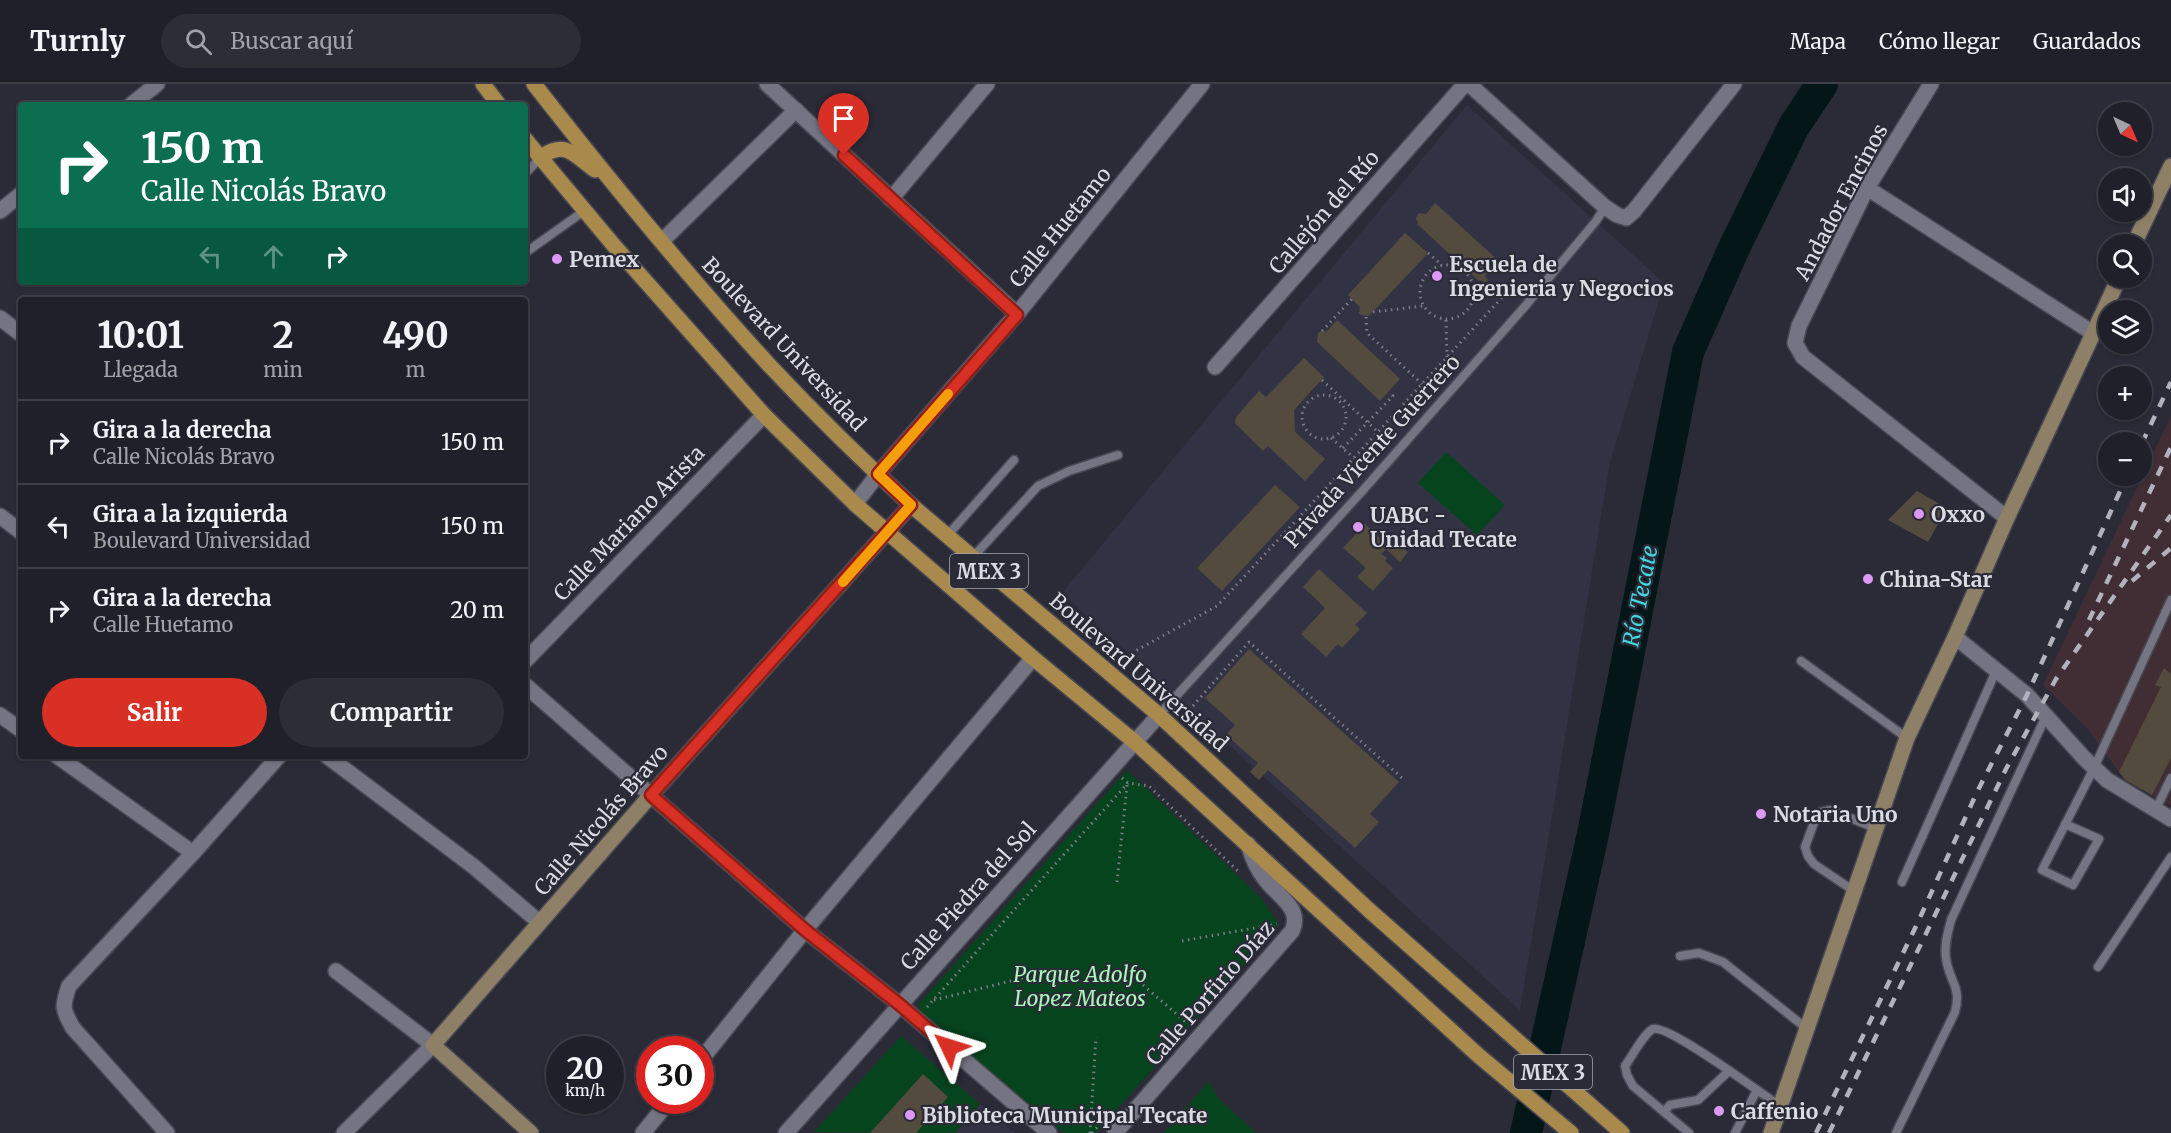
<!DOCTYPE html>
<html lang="es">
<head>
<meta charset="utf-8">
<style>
  body { margin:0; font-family:Merriweather,serif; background:#2d2d36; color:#f1f3f6; height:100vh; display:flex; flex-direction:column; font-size:22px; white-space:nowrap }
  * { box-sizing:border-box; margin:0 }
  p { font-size:20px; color:#a2a3a8 }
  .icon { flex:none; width:33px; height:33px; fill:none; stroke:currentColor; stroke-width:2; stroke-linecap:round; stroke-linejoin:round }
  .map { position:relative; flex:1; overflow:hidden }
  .panel { position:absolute; left:18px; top:213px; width:510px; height:462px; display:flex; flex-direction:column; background:#20202a; border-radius:6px; box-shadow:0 2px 4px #0004,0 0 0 2px #3d3e47 }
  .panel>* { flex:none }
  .banner { position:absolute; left:18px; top:18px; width:510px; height:183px; border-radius:6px; box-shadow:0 2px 4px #0004,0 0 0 2px #3d3e47; background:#0b6e4f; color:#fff; overflow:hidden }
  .needle { width:39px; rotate:136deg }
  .buttons { position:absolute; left:2098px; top:18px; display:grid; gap:12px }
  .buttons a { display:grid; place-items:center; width:54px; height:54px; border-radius:50%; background:#20202a; box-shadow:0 2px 4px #0004,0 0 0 2px #3d3e47; font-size:30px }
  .speed { position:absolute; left:546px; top:952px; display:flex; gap:12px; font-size:30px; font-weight:700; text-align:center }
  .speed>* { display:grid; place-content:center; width:78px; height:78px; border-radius:50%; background:#20202a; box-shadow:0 2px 4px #0004,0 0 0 2px #3d3e47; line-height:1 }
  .speed small { font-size:15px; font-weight:400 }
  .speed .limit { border:9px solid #d22; background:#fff; color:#111 }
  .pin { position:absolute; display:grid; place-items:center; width:51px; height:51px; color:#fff; margin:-62px -26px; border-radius:50% 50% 50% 0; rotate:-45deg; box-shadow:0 0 6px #0007 }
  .pin .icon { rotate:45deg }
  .me { position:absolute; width:66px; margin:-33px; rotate:311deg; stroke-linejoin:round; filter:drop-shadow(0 0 4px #0008) }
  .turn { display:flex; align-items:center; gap:21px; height:126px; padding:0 24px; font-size:27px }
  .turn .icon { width:78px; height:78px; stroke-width:2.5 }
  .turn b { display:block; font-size:42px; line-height:51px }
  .lanes { display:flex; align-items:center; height:57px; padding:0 24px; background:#0003; justify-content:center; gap:30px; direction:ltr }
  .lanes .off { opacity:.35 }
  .eta { display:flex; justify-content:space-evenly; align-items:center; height:102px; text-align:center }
  .eta b { font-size:36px; font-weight:700; line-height:42px }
  .action { display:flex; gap:12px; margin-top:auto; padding:12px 24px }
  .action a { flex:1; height:69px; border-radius:36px; background:#d93025; color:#fff; font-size:24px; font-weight:700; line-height:69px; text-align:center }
  .action a+a { background:#2d2d36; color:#f1f3f6 }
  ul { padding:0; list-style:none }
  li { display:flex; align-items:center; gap:18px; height:84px; padding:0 24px; border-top:2px solid #3d3e47 }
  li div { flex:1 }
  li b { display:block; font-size:22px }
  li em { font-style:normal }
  header { display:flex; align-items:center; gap:36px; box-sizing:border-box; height:84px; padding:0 30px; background:#20202a; border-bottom:2px solid #3d3e47 }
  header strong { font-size:28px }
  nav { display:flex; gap:33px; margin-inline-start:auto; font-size:21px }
  .search { width:420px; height:54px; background:#2d2d36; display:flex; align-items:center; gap:15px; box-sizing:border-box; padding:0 21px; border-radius:33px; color:#a2a3a8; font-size:22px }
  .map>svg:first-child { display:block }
  .built { fill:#323245 }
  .industrial { fill:#412e34 }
  .green { fill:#06441e }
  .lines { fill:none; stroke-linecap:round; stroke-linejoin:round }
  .river { stroke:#041617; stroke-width:32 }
  .building { fill:#544b3f }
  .lane-casing { stroke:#484852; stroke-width:11 }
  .street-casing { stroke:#484852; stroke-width:18 }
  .secondary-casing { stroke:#484852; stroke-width:18 }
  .primary-casing { stroke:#484852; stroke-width:18 }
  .path { stroke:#7d7d88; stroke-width:3; stroke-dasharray:1.5 4.5; stroke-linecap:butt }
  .lane { stroke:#747483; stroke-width:8 }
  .street { stroke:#747483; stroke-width:15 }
  .secondary { stroke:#8e7f67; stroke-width:15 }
  .primary { stroke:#a98a4c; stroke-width:15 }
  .rail { stroke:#b2b2bc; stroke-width:4.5; stroke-dasharray:10 10; stroke-linecap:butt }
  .route-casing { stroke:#8d1f18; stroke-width:15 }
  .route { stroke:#d93025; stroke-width:10 }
  .slow { stroke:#f59e0b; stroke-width:10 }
  .poi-dot { fill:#db99f5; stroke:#2b2b38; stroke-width:2 }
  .labels { text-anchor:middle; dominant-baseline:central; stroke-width:4.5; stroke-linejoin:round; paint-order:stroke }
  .shield { fill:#2b2b38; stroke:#a6a6b0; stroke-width:1.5 }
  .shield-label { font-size:20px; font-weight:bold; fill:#dbdbe4 }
  .street-label { font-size:21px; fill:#dbdbe4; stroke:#2b2b38 }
  .poi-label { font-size:21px; font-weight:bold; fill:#dbdbe4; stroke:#2b2b38; text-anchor:start }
  .park-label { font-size:21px; font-style:italic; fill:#a6fbb8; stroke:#2b2b38 }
  .water-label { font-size:22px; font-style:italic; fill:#42d9e1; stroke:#2b2b38 }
</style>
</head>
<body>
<header>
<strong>Turnly</strong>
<div class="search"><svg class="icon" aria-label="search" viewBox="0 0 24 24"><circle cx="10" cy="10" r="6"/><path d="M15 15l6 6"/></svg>Buscar aquí</div>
<nav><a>Mapa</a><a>Cómo llegar</a><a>Guardados</a></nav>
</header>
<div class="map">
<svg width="2171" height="1049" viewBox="0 0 2171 1049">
  <rect width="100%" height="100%" fill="#2b2b38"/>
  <g class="built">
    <polygon points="1467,21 1664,199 1610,378 1520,926 1062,509"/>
    <polygon points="980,1020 1015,1049 955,1049"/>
  </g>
  <polygon class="industrial" points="2171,332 2171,722 2125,696 2087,644 2043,601"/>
  <g class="green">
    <polygon points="1446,368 1505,421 1477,451 1418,399"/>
    <polygon points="1127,686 1262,815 1278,839 1276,846 1096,1049 1064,1049 922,930 918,921"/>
    <polygon points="901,952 980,1020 955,1049 814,1048"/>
    <polygon points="1209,997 1218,1014 1256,1049 1164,1049"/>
  </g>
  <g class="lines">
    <polyline class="river" points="1526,1049 1593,750 1688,268 1734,164 1794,42 1822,0"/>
  </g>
  <g class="building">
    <polygon points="1435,119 1499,177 1485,192 1488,196 1485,199 1481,196 1479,197 1417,140 1418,139 1416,134 1419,129 1426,130"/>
    <polygon points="1405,149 1428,169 1369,232 1361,231 1359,229 1360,223 1348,211"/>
    <polygon points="1337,236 1400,295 1380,317 1317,258 1318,249 1322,247 1326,248"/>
    <polygon points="1304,274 1324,293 1294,326 1295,348 1325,375 1305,397 1268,362 1263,367 1235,339 1236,333 1259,307 1266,313"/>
    <polygon points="1275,401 1300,423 1222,507 1197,484"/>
    <polygon points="1917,407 1947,424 1928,458 1888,436"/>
    <polygon points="1365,440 1389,462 1393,456 1408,468 1400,478 1386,465 1381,470 1387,474 1385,477 1393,484 1373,507 1357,493 1366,484 1343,464"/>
    <polygon points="1319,485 1367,529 1355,541 1360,545 1342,564 1338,560 1326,573 1301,550 1325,524 1303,503"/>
    <polygon points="1249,565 1399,698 1370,730 1379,738 1355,764 1268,686 1259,696 1250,688 1258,679 1226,651 1235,641 1205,614"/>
    <polygon points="2164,584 2171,590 2171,674 2152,711 2125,696 2119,688 2161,603 2155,601"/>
    <polygon points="923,990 948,1013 916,1049 870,1049"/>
  </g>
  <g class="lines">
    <defs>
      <g id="lane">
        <polyline points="525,90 540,74"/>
        <polyline points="525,169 584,127"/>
        <polyline points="947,452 1014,376"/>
        <polyline points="973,473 1038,402 1069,387 1118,371"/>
        <polyline points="1801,577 1907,654"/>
        <polyline points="1159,631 1365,404 1527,220 1596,137 1605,123"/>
        <polyline points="2155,727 2171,694"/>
        <polyline points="2065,740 2099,755 2073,801 2042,786 2094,684 2171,516"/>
        <polyline points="1902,798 1996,587"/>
        <polyline points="1854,807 1814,780 1808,772 1805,763 1815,736 1821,728 1831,726 1875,744"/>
        <polyline points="1680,872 1699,869 1723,878 1806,944"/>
        <polyline points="2098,883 2171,773"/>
        <polyline points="1664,1028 1670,1021 1698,1016 1729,987"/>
        <path d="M1689 1049 1633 1002 1627 991 1625 982C1631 974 1644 949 1653 945 1668 940 1762 1010 1780 1022"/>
        <polyline points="1735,1049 1757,1006"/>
        <path d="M1896 1049 1955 928C1962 902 1949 898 1946 874 1944 861 1948 848 1951 836L2046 632"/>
      </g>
      <g id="street">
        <polyline points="767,0 1017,230"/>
        <polyline points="1469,0 1605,123 1617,131 1626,134 1634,127 1734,0"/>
        <polyline points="1931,0 1867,104 1799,242 1795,259 1803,273 2007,434"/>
        <polyline points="131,21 157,0"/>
        <polyline points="1867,104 2093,249"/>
        <polyline points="891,115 987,0"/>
        <polyline points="0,127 21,110"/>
        <polyline points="662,157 796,26"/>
        <polyline points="0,234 21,250"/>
        <polyline points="1215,283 1465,0"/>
        <polyline points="855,420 878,390 1017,230 1202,0"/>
        <polyline points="0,432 21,448"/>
        <polyline points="1955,553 2027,611 2084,674 2107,696 2171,735"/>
        <polyline points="525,577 764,331"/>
        <polyline points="525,601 805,846 899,920 1049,1049"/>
        <polyline points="0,631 21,646"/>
        <polyline points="57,672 193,769"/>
        <polyline points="327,672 473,782 539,838"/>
        <polyline points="336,887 433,961 344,1049"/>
        <polyline points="700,977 805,846 1033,574"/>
        <path d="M167 1049 73 944C62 925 62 922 69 902L193 769 279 672"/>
        <polyline points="643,1049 669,1017"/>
        <polyline points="786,1049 1159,631"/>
        <path d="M1115 1049 1292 847C1303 824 1277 812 1265 795 1256 784 1252 773 1248 760"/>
      </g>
      <g id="secondary">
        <polyline points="2134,160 2171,82"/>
        <polyline points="531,1049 433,961 651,711 911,421"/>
        <polyline points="1771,1049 1907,654 1955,553 2007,434 2119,194"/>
      </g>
      <g id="primary">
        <polyline points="483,0 499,21"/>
        <path d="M534 0C610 97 688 193 771 283 816 331 863 377 911 421L1159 631 1370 827 1622 1049"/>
        <polyline points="525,55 616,164 764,331 855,420 1033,574 1136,659 1479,972 1571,1049"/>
        <path d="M540 74C565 55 574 71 595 86"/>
      </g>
    </defs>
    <use href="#lane" class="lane-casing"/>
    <use href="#street" class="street-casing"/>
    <use href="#secondary" class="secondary-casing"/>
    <use href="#primary" class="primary-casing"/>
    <g class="path">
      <polyline points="1428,169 1442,181"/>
      <circle cx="1447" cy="208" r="27"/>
      <polyline points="1474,205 1508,207"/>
      <polyline points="1373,228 1423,222"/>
      <polyline points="1366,233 1367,249 1422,300"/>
      <polyline points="1446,236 1447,273"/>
      <polyline points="1322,247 1352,215"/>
      <polyline points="1322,296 1378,348"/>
      <circle cx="1324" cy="333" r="22"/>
      <polyline points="1331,354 1354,374"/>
      <polyline points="1343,364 1393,312 1389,308"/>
      <polyline points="1126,572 1217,522 1508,207"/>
      <polyline points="1185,631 1249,558 1402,694"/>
      <polyline points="1122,694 1128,699 1149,702 1240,789"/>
      <polyline points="1117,798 1127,701"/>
      <polyline points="1182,857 1277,840"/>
      <polyline points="1143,901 1188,940"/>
      <polyline points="934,916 1031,892"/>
      <polyline points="927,923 1128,699"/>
      <polyline points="1058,1034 1063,1028"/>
      <polyline points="1090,1049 1096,953"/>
      <polyline points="1092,1049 1101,1039"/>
    </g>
    <use href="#lane" class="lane"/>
    <use href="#street" class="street"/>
    <use href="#secondary" class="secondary"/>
    <use href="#primary" class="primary"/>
    <g class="rail">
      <polyline points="2142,359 2171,298"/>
      <polyline points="2132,497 2171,464"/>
      <polyline points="2089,536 2171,363"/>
      <polyline points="1816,1049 1918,838 1977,708 2027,611 2127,392"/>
      <polyline points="1829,1049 2006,685 2056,595 2171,431"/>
    </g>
  </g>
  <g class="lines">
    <defs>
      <polyline id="route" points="844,71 1017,231 878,390 911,421 651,711 805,846 899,920 949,963"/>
    </defs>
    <use href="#route" class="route-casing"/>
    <use href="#route" class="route"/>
    <polyline class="slow" points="843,498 911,421 878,390 948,310"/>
  </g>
  <g class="poi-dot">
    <circle cx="557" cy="175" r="6"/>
    <circle cx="1437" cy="192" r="6"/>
    <circle cx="1919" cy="430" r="6"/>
    <circle cx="1358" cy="443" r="6"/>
    <circle cx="1868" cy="495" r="6"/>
    <circle cx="1761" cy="730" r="6"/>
    <circle cx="1719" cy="1027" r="6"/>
    <circle cx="910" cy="1031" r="6"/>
  </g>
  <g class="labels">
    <g class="shield">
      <rect x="950" y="470" width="78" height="34" rx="4.5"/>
      <rect x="1514" y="971" width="78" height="34" rx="4.5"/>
    </g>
    <g class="shield-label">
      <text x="989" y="487">MEX 3</text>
      <text x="1553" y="988">MEX 3</text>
    </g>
    <g class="street-label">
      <text transform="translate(1841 118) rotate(-62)">Andador Encinos</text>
      <text transform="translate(1324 128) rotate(-49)">Callejón del Río</text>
      <text transform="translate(1060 143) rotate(-51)">Calle Huetamo</text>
      <text transform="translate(784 260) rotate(47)">Boulevard Universidad</text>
      <text transform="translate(1372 367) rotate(-48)">Privada Vicente Guerrero</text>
      <text transform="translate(629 439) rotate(-46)">Calle Mariano Arista</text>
      <text transform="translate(1139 588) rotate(41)">Boulevard Universidad</text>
      <text transform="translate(601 736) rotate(-49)">Calle Nicolás Bravo</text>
      <text transform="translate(968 812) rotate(-48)">Calle Piedra del Sol</text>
      <text transform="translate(1210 909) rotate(-49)">Calle Porfirio Díaz</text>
    </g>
    <g class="poi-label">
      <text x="569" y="175">Pemex</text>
      <text x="1449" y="180">Escuela de<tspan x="1449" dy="24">Ingenieria y Negocios</tspan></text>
      <text x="1931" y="430">Oxxo</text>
      <text x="1370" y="431">UABC -<tspan x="1370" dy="24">Unidad Tecate</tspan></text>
      <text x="1880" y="495">China-Star</text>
      <text x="1773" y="730">Notaria Uno</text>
      <text x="1731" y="1027">Caffenio</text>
      <text x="922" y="1031">Biblioteca Municipal Tecate</text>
    </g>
    <g class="park-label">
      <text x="1080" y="890">Parque Adolfo<tspan x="1080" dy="24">Lopez Mateos</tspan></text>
    </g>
    <g class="water-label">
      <text transform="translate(1640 512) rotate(-79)">Río Tecate</text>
    </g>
  </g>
</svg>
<div class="buttons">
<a><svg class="needle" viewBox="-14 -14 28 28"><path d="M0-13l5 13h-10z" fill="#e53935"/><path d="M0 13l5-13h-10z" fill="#a2a3a8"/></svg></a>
<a><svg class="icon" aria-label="sound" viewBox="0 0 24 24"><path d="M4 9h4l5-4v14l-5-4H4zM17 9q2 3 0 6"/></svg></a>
<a><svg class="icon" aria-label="search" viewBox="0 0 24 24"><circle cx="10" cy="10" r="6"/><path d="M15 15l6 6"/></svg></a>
<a><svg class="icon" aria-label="layers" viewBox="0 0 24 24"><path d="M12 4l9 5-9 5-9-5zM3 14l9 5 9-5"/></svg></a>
<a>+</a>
<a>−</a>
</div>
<div class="speed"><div>20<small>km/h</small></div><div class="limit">30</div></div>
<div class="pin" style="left:844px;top:71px;background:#d93025"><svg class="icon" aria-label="arrive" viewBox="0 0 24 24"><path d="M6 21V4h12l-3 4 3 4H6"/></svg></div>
<svg class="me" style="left:949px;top:963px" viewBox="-20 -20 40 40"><path d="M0-17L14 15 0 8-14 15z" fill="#d93025" stroke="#fff" stroke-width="4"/></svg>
<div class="banner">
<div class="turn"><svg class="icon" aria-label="right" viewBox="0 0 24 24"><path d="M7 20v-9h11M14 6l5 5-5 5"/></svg><div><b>150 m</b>Calle Nicolás Bravo</div></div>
<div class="lanes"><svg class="icon off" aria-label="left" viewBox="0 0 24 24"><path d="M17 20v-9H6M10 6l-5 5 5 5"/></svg><svg class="icon off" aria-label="ahead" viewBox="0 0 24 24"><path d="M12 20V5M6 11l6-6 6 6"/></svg><svg class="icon" aria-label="right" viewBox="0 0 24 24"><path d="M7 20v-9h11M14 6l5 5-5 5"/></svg></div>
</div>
<section class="panel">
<div class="eta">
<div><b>10:01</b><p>Llegada</p></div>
<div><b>2</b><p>min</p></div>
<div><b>490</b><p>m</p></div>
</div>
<ul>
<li><svg class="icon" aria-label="right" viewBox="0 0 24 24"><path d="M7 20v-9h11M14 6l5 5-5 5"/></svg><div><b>Gira a la derecha</b><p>Calle Nicolás Bravo</p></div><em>150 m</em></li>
<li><svg class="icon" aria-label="left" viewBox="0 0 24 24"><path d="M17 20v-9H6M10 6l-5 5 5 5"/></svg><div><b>Gira a la izquierda</b><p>Boulevard Universidad</p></div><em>150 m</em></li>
<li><svg class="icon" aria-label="right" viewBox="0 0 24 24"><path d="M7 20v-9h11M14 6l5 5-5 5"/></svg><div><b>Gira a la derecha</b><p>Calle Huetamo</p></div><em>20 m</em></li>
</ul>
<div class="action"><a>Salir</a><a>Compartir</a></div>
</section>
</div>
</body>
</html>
